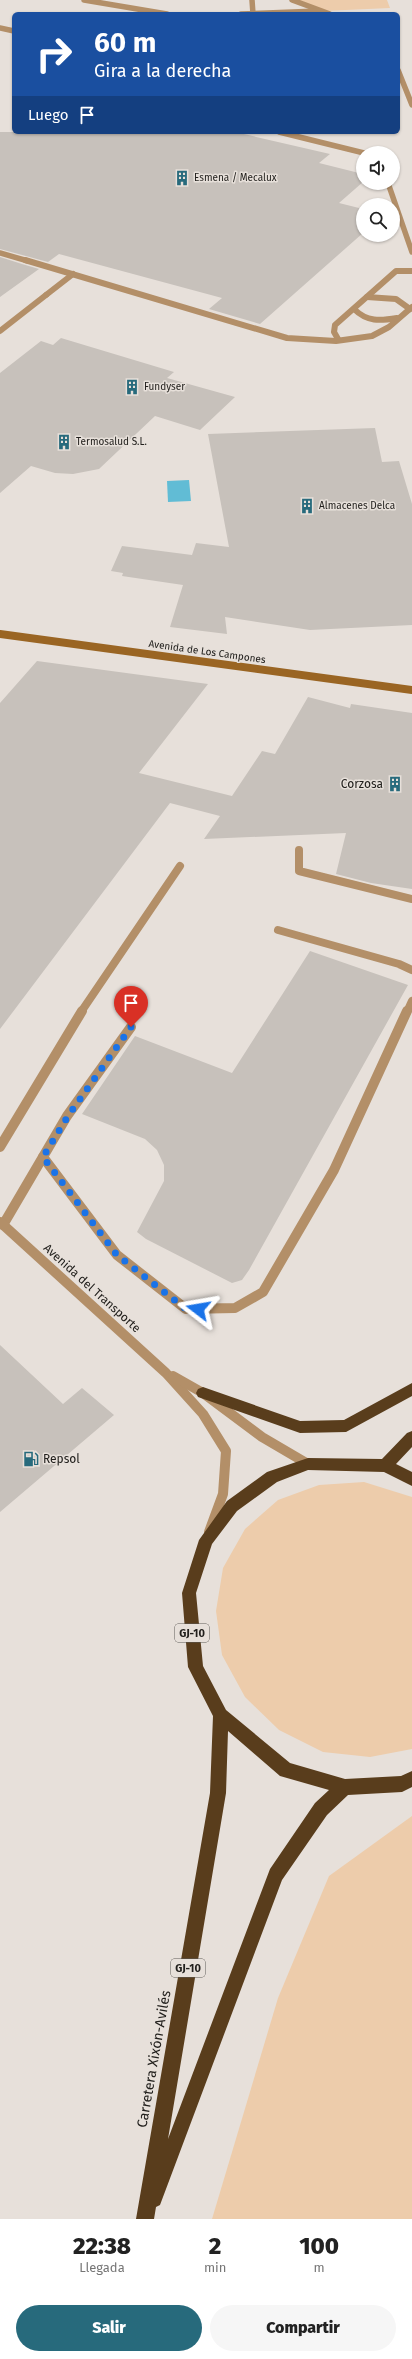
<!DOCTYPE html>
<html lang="es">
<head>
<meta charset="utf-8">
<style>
  body { margin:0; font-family:"Fira Sans",sans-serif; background:#f6f6f6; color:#222; height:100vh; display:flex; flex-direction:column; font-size:15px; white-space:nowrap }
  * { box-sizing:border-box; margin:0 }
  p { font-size:13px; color:#767676 }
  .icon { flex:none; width:22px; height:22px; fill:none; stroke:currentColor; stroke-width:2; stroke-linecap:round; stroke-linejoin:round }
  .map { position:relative; height:2219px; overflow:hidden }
  .sheet { display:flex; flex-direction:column; background:#fff; flex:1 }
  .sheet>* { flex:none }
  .hud { position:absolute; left:12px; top:12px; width:388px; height:122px; border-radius:6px; box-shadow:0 1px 3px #0004; background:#1a4fa0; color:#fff; overflow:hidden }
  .controls { position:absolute; left:356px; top:146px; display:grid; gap:8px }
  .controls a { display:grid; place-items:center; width:44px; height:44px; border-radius:50%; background:#fff; box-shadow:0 1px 3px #0004; font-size:20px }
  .pin { position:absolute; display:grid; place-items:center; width:34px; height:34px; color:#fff; margin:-41px -17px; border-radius:50% 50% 50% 0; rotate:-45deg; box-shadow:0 0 4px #0007 }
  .pin .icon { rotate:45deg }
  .me { position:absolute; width:44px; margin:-22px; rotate:284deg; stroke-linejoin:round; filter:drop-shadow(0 0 3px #0008) }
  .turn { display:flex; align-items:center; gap:14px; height:84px; padding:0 16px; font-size:18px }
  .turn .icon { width:52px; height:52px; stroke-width:2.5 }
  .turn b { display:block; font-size:28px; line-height:34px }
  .then { display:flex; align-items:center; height:38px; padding:0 16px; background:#0003; gap:8px; font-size:15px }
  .eta { display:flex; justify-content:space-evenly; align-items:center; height:68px; text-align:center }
  .eta b { font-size:24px; font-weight:800; line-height:28px }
  .button { display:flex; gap:8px; margin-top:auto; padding:8px 16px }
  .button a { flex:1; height:46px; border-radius:24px; background:#276a7c; color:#fff; font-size:16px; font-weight:800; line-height:46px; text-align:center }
  .button a+a { background:#f6f6f6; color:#222 }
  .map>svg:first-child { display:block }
  .green { fill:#edccab }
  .water { fill:#61bcd5 }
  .building { fill:#c7c1bb }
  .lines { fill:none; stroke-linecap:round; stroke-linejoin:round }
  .lane-far3 { stroke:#b38f68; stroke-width:5.5 }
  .lane-far2 { stroke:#b38f68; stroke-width:6 }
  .lane-far1 { stroke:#b38f68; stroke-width:8 }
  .lane { stroke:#b38f68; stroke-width:10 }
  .street-far2 { stroke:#b38f68; stroke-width:5.5 }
  .street-far1 { stroke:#b38f68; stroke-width:6 }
  .street { stroke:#b38f68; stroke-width:10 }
  .secondary { stroke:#9a6523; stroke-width:8 }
  .highway { fill:#593d1c; fill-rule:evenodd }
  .route { stroke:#1a73e8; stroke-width:7; stroke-dasharray:0 12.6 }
  .labels { text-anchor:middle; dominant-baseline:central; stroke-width:3; stroke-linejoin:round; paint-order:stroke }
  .far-poi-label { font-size:10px; fill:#22201d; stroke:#e7e0da; text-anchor:start }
  .far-street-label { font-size:10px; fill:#22201d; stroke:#e7e0da }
  .shield { fill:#e7e0da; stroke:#5d5a56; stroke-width:1 }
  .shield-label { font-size:11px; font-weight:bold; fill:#22201d }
  .poi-label { font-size:12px; fill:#22201d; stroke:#e7e0da; text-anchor:end }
  .street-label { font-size:12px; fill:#22201d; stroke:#e7e0da }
  .near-street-label { font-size:14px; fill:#22201d; stroke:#e7e0da }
</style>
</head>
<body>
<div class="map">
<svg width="412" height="2219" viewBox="0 0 412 2219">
  <rect width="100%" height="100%" fill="#e7e0da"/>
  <g class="green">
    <polygon points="297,0 387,0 390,8 324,11"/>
    <polygon points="364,1482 412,1497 412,1749 370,1757 323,1752 279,1730 245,1697 222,1655 216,1611 223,1568 245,1529 278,1500 319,1485"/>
    <polygon points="412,1816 412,2219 212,2219 278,1998 329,1876"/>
  </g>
  <polygon class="water" points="189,480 191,501 168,502 167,481"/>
  <g class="building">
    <polygon points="0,132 235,132 330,154 319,163 363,174 363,182 339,203 363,209 363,233 260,324 209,309 222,298 59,254 48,262 0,249"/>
    <polygon points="0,257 22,264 39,269 0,297"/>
    <polygon points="61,338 174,372 167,378 235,397 200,430 155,416 99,469 73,474 55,473 31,466 0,493 0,373 41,341 53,345"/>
    <polygon points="375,428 382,462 399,461 412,504 412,625 310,630 225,617 227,634 170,627 183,585 122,576 123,573 111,571 122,546 192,555 196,543 229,547 208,434"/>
    <polygon points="37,661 208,684 139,773 232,796 262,751 275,754 308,697 350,708 351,704 412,713 412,889 371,883 336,874 346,833 204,839 220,816 170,803 0,1029 0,703"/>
    <polygon points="310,951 408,985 249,1270 242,1280 232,1283 146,1239 137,1232 164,1181 164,1165 157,1150 145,1139 82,1114 135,1036 232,1073"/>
    <polygon points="0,1345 63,1404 82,1388 114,1415 0,1512"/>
  </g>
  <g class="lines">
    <g class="lane-far3">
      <polyline points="0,28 14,31"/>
      <polyline points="279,132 364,153"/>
      <polyline points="388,183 412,252"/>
      <polyline points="0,253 28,261"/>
    </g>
    <g class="lane-far2">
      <polyline points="25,260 287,338 336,341 372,336 389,327 412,307"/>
      <polyline points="46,295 73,274"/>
      <polyline points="367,297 396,299 410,309"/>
      <path d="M354 309C367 322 380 321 397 318"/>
      <polyline points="338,339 334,332 335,325 396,271 412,271"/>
    </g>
    <g class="lane-far1">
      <polyline points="299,850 299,871 412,899"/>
      <polyline points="278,930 399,964 412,970"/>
      <polyline points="81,1012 180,866"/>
      <polyline points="407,1012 412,1001"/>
    </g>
    <g class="lane">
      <polyline points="0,1147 82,1011"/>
      <polyline points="43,1157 117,1255 186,1309 235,1308 263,1292 334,1170 407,1011"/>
      <polyline points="3,1225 67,1116 131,1027"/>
    </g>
    <g class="street-far2">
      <polyline points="84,0 167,14"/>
      <polyline points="252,0 253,14"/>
      <polyline points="292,0 330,14"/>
      <polyline points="241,14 318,11"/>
      <polyline points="398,70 412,105"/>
    </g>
    <polyline class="street-far1" points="0,331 46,295"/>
    <g class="street">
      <polyline points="0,1222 166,1373 203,1414 226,1451 223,1494 209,1532"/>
      <polyline points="173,1376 203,1393 262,1437 308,1464"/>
    </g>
    <polyline class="secondary" points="0,634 412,690"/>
    <g class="highway">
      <polygon points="412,1383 412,1396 346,1432 300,1433 198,1397 196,1393 198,1389 203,1387 300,1421 344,1420"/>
      <path d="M412 1431V1447L396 1464 412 1472V1486L384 1472 308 1470 277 1482 237 1511 212 1544 196 1593 203 1666 226 1710 290 1763 345 1779 401 1776 412 1771V1787L402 1792 348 1795 327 1815 282 1880 160 2205 156 2207 154 2219H136L210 1793 213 1716 188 1667 182 1593 199 1540 227 1501 267 1472 308 1458 382 1459 407 1433ZM228 1731 280 1776 329 1790 315 1803 270 1869 168 2139 226 1793Z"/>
    </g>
  </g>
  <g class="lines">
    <polyline class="route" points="131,1027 68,1116 43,1157 117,1255 186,1309 198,1309"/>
  </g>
  <defs>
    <symbol id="building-bare" viewBox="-9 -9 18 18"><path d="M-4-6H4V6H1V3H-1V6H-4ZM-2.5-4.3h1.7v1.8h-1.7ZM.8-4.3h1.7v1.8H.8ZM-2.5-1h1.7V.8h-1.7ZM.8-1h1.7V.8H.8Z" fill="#276a7c" stroke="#e7e0da" stroke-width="2.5" paint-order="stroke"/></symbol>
    <symbol id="fuel-bare" viewBox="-9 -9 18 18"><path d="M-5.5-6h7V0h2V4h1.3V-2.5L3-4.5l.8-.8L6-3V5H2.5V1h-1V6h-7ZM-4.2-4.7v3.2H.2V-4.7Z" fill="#276a7c" stroke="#e7e0da" stroke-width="2.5" paint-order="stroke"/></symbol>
  </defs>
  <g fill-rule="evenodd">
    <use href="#building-bare" x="171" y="167" width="22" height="22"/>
    <use href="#building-bare" x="121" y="376" width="22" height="22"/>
    <use href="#building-bare" x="53" y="431" width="22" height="22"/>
    <use href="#building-bare" x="296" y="495" width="22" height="22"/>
    <use href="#building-bare" x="384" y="773" width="22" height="22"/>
    <use href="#fuel-bare" x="20" y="1448" width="22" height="22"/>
  </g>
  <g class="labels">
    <g class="far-poi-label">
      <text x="194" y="178">Esmena / Mecalux</text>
      <text x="144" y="387">Fundyser</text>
      <text x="76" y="442">Termosalud S.L.</text>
      <text x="319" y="506">Almacenes Delca</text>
    </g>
    <g class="far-street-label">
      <text transform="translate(207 652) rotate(8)">Avenida de Los Campones</text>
    </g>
    <g class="shield">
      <rect x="175" y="1624" width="34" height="18" rx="3"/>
      <rect x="171" y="1959" width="34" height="18" rx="3"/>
    </g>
    <g class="shield-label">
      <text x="192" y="1633">GJ-10</text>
      <text x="188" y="1968">GJ-10</text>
    </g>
    <g class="poi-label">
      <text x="383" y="784">Corzosa</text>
      <text x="43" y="1459" text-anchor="start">Repsol</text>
    </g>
    <g class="street-label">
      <text transform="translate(92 1288) rotate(42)">Avenida del Transporte</text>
    </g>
    <g class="near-street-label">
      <text transform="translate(154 2059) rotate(-80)">Carretera Xixón-Avilés</text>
    </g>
  </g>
</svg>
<div class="controls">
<a><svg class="icon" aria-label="sound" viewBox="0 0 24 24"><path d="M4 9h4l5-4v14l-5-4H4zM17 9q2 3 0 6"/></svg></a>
<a><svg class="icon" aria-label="search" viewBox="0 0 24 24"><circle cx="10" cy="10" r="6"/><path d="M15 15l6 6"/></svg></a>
</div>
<div class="pin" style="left:131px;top:1027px;background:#d93025"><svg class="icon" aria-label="arrive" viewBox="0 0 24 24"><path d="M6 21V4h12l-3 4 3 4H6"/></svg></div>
<svg class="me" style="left:198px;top:1309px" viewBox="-20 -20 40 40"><path d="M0-17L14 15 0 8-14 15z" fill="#1a73e8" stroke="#fff" stroke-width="4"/></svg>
<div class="hud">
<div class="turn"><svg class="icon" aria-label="right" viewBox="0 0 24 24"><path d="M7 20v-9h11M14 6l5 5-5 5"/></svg><div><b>60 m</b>Gira a la derecha</div></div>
<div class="then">Luego<svg class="icon" aria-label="arrive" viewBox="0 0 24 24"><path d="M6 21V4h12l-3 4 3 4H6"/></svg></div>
</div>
</div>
<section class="sheet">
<div class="eta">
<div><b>22:38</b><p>Llegada</p></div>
<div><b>2</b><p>min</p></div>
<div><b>100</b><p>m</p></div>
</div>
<div class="button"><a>Salir</a><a>Compartir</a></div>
</section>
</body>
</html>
